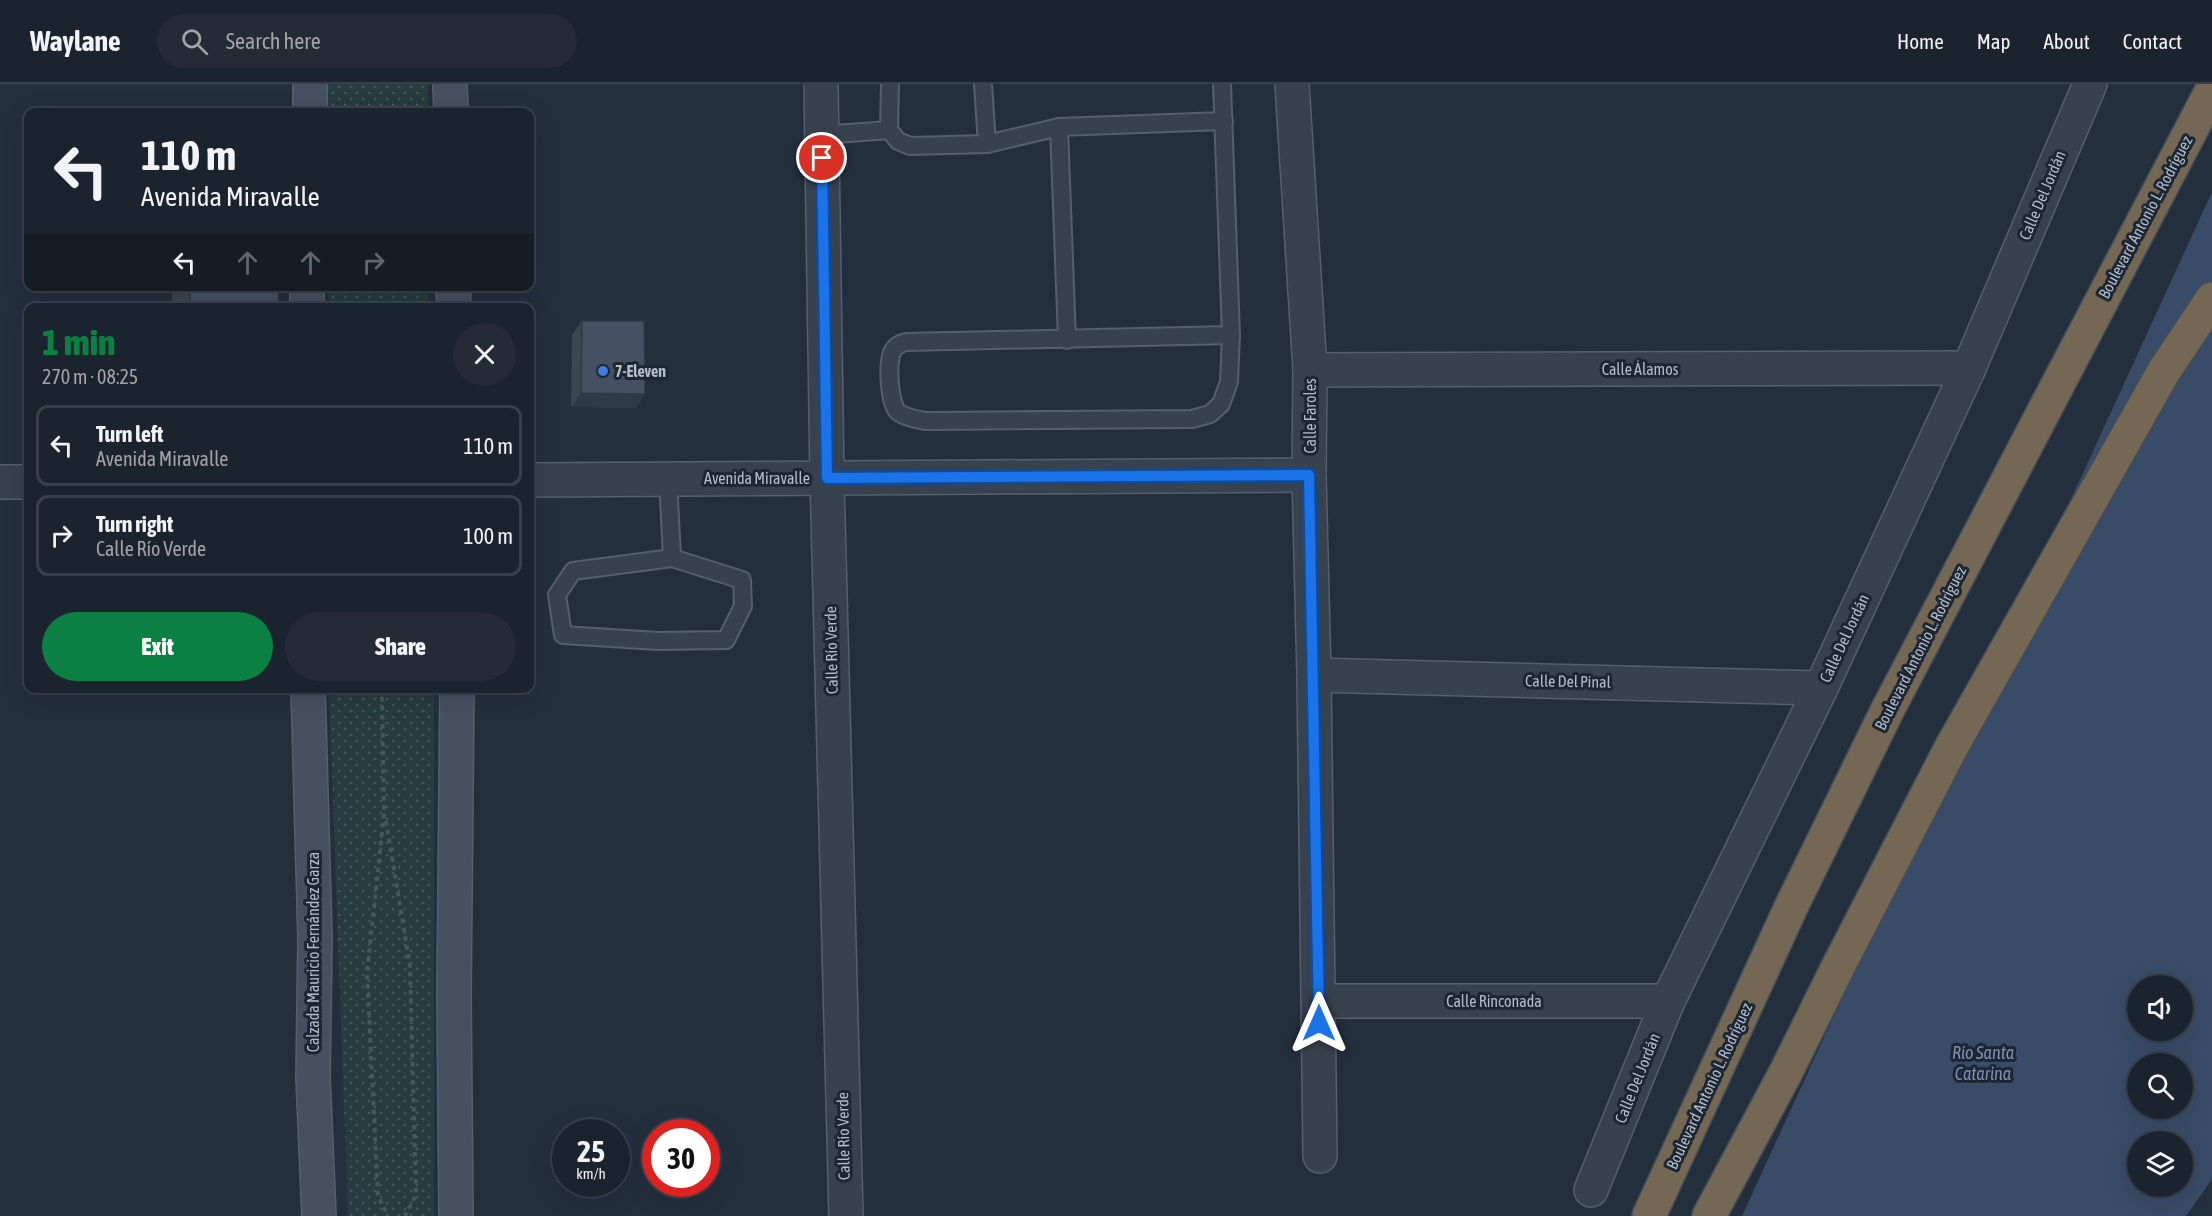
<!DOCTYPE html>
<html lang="en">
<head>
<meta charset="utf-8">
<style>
  body { margin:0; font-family:"Asap Condensed",sans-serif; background:#242b36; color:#f1f3f6; height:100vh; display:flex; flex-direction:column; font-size:22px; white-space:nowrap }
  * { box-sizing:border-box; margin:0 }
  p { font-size:20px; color:#a0a4aa }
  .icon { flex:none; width:33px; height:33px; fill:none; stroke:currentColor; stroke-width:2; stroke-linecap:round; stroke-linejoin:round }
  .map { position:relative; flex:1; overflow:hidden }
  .sheet { position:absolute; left:24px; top:219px; width:510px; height:390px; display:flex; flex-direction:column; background:#1b232e; border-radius:12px; box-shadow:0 6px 24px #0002,0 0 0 2px #39404a }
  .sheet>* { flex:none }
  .guide { position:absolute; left:24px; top:24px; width:510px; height:183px; border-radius:12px; box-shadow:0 6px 24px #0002,0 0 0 2px #39404a; background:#1b232e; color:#f1f3f6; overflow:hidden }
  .controls { position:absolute; left:2127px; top:891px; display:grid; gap:12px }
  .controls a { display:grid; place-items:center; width:66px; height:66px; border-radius:50%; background:#1b232e; box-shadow:0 6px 24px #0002,0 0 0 2px #39404a; font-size:30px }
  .speed { position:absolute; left:552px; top:1035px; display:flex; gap:12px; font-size:30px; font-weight:700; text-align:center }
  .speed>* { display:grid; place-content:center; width:78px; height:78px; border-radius:50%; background:#1b232e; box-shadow:0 6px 24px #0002,0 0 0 2px #39404a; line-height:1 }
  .speed small { font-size:15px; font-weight:400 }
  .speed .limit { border:9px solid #d22; background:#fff; color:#111 }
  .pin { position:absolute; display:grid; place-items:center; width:51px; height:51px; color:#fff; margin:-26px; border:3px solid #fff; border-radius:50%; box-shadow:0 2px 6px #0007 }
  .me { position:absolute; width:66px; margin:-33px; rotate:0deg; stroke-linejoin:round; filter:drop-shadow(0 0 4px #0008) }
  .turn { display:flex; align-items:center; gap:21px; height:126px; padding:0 18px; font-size:27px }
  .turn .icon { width:78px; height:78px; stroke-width:2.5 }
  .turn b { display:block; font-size:42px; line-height:51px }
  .lanes { display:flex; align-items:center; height:57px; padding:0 18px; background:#0003; justify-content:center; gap:30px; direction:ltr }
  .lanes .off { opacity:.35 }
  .round { display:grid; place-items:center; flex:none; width:63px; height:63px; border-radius:32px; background:#242b36 }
  .headline { display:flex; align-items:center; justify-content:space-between; height:102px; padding:0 18px }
  h1 { font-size:36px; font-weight:800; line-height:45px; color:#0b8043 }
  .button { display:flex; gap:12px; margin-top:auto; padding:12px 18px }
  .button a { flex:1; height:69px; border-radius:36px; background:#0b8043; color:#fff; font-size:24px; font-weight:800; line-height:69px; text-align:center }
  .button a+a { background:#242b36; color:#f1f3f6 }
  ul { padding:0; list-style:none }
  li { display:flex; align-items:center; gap:18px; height:81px; margin:0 12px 9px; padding:0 6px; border:3px solid #39404a; border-radius:12px }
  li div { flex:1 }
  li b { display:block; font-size:22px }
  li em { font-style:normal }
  header { display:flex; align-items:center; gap:36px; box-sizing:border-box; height:84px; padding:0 30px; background:#1b232e; border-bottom:2px solid #39404a }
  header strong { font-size:28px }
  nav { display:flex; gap:33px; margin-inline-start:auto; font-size:21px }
  .search { width:420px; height:54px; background:#242b36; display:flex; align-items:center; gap:15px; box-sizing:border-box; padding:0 21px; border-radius:33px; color:#a0a4aa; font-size:22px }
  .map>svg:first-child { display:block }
  .grass { fill:url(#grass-dots) }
  .water { fill:#394c67; fill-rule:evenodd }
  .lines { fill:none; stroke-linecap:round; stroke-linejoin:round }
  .lane-casing { stroke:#565f6c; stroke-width:20 }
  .street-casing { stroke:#565f6c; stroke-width:36 }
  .secondary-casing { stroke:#565f6c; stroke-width:36 }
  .highway-casing { stroke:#434c59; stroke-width:36 }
  .path { stroke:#44595c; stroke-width:4; stroke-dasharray:4.5 4.5; stroke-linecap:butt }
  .lane { stroke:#38414e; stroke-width:16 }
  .street { stroke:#38414e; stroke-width:33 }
  .secondary { stroke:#465061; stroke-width:33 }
  .highway { stroke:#746855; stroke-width:33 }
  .wall { fill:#3b4654 }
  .shaded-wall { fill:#303945 }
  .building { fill:#455162; stroke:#303945; stroke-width:1.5 }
  .route-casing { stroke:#114b97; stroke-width:15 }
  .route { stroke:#1a73e8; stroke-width:10 }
  .shop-dot { fill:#3f7fe0; stroke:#1d2633; stroke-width:2 }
  .labels { text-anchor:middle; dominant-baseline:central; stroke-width:6; stroke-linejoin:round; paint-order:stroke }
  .street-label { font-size:16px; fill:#b4bcc9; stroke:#1d2633 }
  .poi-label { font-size:16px; font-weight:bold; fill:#b4bcc9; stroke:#1d2633; text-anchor:start }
  .water-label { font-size:18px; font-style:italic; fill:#7c92b1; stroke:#1d2633 }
</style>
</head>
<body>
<header>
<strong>Waylane</strong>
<div class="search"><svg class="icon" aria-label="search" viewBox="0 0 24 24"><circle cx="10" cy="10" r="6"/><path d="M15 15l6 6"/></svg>Search here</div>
<nav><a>Home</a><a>Map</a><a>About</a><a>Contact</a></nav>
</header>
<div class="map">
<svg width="2212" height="1132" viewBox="0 0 2212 1132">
  <defs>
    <pattern id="grass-dots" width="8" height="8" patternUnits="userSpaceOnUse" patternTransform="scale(1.5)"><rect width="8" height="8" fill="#263c3f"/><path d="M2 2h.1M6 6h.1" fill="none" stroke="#435659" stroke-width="1.8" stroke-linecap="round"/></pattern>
  </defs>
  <rect width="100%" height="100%" fill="#242f3e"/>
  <g class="grass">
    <polygon points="326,0 428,0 428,28 327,28"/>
    <rect x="329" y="203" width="99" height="20"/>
    <polygon points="329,605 434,605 434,1132 348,1132"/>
  </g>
  <path class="water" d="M2212 108V1095L2186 1132H1742ZM2138 902H2182V946H2138ZM2138 980H2182V1024H2138ZM2138 1058H2182V1102H2138Z"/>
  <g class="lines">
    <defs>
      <g id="lane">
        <polyline points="890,0 889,46 898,57 910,62 987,60 1059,43 1224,37"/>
        <polyline points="983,0 987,60"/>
        <path d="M1222 0 1231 251 1229 298 1221 320 1210 330 1192 335 925 337C917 335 905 334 898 328 889 319 886 275 894 265 897 261 901 259 906 258L1231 251"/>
        <polyline points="1059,43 1067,256"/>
        <polyline points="822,51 889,46"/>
        <polyline points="668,395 672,474 573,487 557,511 563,551 658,557 726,556 743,522 742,496 672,474"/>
      </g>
      <g id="street">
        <polyline points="821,0 827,394 846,1132"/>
        <polyline points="1292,0 1310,286 1309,391 1314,591 1320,1072"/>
        <polyline points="1310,286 1969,284"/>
        <polyline points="530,396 1309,391"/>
        <polyline points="0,398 28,398"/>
        <polyline points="1314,591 1821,604"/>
        <polyline points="1319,917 1668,917"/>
        <polyline points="1591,1106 1668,917 1821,604 1969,284 2090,0"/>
      </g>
      <g id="secondary">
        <polyline points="450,0 451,28"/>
        <polyline points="310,28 310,0"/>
        <polyline points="453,202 454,224"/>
        <polyline points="307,224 307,202"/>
        <polyline points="308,604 315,854 313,993 319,1132"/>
        <polyline points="456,1132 454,910 457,604"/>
      </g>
      <g id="highway">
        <polyline points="1649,1132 1792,821 1887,627 2212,6"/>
        <polyline points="1709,1132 1786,988 1839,881 1952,662 2164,287 2212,215"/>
      </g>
    </defs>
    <use href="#lane" class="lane-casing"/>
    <use href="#street" class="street-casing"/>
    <use href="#secondary" class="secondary-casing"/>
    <use href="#highway" class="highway-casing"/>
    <g class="path">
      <polyline points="382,604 384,730 367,889 378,1112 388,1132"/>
      <polyline points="386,737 410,882 416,1111 405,1132"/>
    </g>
    <use href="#lane" class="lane"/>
    <use href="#street" class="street"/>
    <use href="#secondary" class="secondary"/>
    <use href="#highway" class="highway"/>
  </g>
  <g class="wall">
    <polygon points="175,202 278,202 279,224 172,224 172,208"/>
    <polygon points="582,237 636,324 571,323 572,251"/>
  </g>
  <polygon class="shaded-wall" points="581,309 645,310 636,324 571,323"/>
  <g class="building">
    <polygon points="190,202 278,202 279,224 190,224"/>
    <polygon points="582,237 644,237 645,310 581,309"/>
  </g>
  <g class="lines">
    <defs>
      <polyline id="route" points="822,74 827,394 1309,391 1319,939"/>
    </defs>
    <use href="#route" class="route-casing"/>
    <use href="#route" class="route"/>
  </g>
  <circle class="shop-dot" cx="603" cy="287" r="6"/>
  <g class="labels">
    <g class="street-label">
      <text transform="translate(2042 111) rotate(-67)">Calle Del Jordán</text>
      <text transform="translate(2145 133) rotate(-62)">Boulevard Antonio L. Rodríguez</text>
      <text x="1640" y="285">Calle Álamos</text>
      <text transform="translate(1310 332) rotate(-90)">Calle Faroles</text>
      <text x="757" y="394">Avenida Miravalle</text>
      <text transform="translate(1844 554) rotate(-65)">Calle Del Jordán</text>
      <text transform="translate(1920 564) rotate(-63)">Boulevard Antonio L. Rodríguez</text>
      <text transform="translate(831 566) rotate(-91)">Calle Río Verde</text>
      <text transform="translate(1568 597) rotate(1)">Calle Del Pinal</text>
      <text transform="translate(313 868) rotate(-90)">Calzada Mauricio Fernández Garza</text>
      <text x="1494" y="917">Calle Rinconada</text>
      <text transform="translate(1637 994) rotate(-68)">Calle Del Jordán</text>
      <text transform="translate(1709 1002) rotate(-65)">Boulevard Antonio L. Rodríguez</text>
      <text transform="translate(843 1052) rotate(-91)">Calle Río Verde</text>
    </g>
    <g class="poi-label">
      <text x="615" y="287">7-Eleven</text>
    </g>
    <g class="water-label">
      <text x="1983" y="968">Río Santa<tspan x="1983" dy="21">Catarina</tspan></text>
    </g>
  </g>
</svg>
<div class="controls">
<a><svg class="icon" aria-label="sound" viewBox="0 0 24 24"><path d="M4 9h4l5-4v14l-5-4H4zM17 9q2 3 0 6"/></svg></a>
<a><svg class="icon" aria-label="search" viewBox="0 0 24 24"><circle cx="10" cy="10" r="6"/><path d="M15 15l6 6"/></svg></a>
<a><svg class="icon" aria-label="layers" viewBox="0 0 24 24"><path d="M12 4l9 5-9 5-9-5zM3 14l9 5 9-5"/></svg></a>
</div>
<div class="speed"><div>25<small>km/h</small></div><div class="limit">30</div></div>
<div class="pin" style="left:822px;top:74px;background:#d93025"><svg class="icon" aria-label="arrive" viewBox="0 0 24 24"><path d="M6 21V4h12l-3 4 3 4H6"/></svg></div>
<svg class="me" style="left:1319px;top:939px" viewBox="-20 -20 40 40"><path d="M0-17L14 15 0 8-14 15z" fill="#1a73e8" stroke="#fff" stroke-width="4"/></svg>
<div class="guide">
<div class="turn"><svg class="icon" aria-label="left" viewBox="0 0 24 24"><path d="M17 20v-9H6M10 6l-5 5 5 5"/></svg><div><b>110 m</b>Avenida Miravalle</div></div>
<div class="lanes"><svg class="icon" aria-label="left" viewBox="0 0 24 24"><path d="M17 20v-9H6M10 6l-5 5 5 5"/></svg><svg class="icon off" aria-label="ahead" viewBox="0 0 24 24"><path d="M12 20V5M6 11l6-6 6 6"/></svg><svg class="icon off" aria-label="ahead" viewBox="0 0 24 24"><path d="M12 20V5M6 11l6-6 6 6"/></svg><svg class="icon off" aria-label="right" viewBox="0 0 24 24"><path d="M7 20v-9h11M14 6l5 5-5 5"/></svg></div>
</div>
<section class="sheet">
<div class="headline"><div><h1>1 min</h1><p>270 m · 08:25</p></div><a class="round"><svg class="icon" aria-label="close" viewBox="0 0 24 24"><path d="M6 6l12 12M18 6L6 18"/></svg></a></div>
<ul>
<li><svg class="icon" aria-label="left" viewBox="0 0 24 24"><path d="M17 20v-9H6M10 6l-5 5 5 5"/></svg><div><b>Turn left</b><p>Avenida Miravalle</p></div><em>110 m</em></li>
<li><svg class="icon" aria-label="right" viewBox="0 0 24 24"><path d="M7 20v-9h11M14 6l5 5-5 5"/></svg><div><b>Turn right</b><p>Calle Río Verde</p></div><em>100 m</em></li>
</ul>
<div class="button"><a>Exit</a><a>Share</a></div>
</section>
</div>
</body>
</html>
